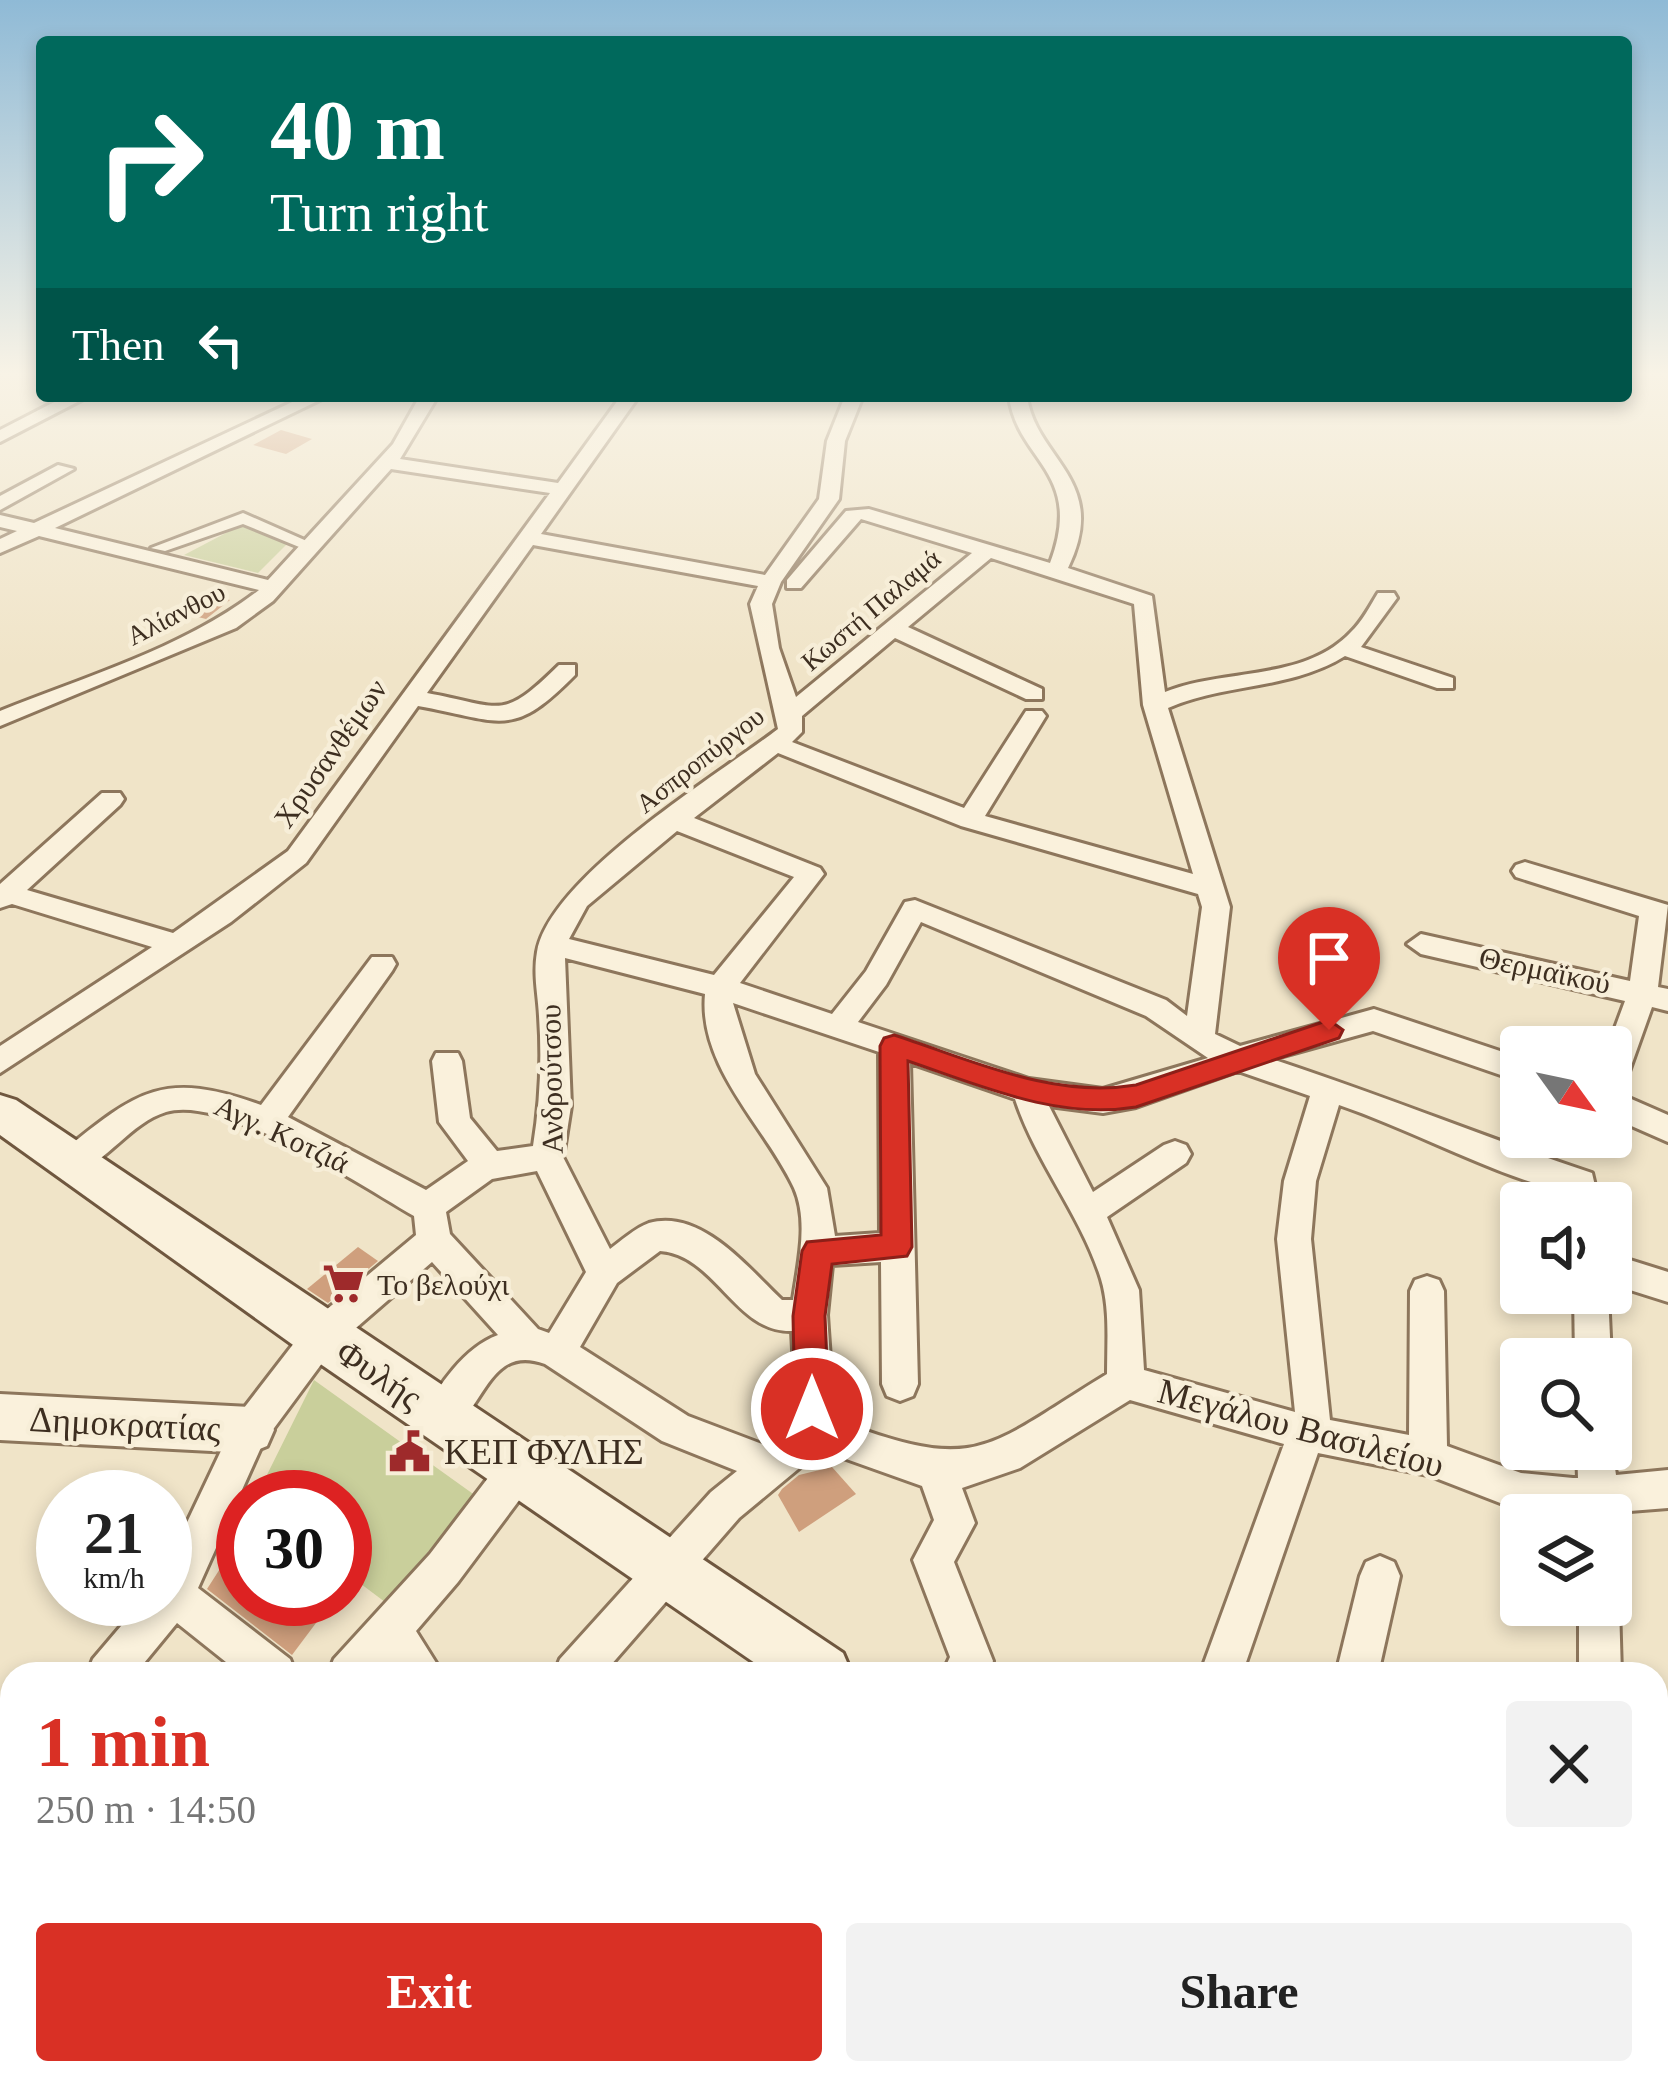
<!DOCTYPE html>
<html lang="en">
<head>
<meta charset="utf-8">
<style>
  body { margin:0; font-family:"Times New Roman",serif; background:#f2f2f2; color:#222; height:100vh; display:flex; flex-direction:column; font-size:45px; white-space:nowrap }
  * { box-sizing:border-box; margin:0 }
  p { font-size:39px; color:#767676 }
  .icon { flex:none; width:66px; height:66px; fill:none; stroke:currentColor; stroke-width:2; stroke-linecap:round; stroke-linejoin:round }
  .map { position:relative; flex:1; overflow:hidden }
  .details { position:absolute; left:0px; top:1662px; width:1668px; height:423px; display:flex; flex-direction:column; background:#fff; border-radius:36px 36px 0 0; box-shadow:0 6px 18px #0003 }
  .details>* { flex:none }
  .guide { position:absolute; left:36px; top:36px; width:1596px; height:366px; border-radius:12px; box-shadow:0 6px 18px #0003; background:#00695c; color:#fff; overflow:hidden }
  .needle { width:78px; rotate:123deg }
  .buttons { position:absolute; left:1500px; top:1026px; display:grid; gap:24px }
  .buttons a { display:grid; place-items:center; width:132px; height:132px; border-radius:12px; background:#fff; box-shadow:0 6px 18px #0003; font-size:60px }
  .speed { position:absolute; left:36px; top:1470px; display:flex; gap:24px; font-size:60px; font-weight:700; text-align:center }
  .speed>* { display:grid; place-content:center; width:156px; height:156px; border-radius:50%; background:#fff; box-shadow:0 6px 18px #0003; line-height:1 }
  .speed small { font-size:30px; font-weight:400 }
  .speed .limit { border:18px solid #d22; background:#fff; color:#111 }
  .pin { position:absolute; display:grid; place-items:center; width:102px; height:102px; color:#fff; margin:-123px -51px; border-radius:50% 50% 50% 0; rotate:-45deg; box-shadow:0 0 12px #0007 }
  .pin .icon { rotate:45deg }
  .me { position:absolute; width:132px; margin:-66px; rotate:0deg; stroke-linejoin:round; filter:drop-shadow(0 0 9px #0008) }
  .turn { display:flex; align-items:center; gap:42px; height:252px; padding:0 36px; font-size:54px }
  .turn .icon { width:156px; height:156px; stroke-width:2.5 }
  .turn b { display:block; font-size:84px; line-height:102px }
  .then { display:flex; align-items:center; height:114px; padding:0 36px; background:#0003; gap:24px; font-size:45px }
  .round { display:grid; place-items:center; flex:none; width:126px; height:126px; border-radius:12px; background:#f2f2f2 }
  .overview { display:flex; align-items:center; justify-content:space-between; height:204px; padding:0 36px }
  h1 { font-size:72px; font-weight:700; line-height:90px; color:#d93025 }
  .cta { display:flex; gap:24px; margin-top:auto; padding:24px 36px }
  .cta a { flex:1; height:138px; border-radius:12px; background:#d93025; color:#fff; font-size:48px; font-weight:700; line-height:138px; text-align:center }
  .cta a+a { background:#f2f2f2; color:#222 }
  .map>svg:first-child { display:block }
  .green { fill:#c9cf9b }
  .building { fill:#cf9f7d }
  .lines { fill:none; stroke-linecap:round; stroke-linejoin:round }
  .pedestrian-casing { stroke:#8d765c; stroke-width:6 }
  .minor-casing { stroke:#8d765c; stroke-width:6 }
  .tertiary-casing { stroke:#8d765c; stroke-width:6 }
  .secondary-casing { stroke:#6f573f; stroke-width:6 }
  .pedestrian { fill:#faf1dc; fill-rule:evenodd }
  .minor { fill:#faf1dc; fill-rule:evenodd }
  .tertiary { fill:#faf1dc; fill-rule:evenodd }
  .secondary { fill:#faf1dc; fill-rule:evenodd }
  .route { fill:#d93025; stroke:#8d1f18; stroke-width:3 }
  .labels { text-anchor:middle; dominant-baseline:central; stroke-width:9; stroke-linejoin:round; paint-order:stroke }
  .far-street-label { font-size:27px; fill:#3d2e20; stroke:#f7eed8 }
  .street-label { font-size:30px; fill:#3d2e20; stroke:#f7eed8 }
  .poi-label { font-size:30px; fill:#3d2e20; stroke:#f7eed8; text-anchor:start }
  .near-street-label { font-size:36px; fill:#3d2e20; stroke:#f7eed8 }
  .near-poi-label { font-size:36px; fill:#3d2e20; stroke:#f7eed8; text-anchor:start }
</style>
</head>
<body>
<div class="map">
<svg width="1668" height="2083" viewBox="0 0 1668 2083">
  <rect width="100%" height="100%" fill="#f0e4c8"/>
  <g class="green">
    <polygon points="243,524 287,544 258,573 184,555"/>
    <polygon points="314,1380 476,1496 385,1602 345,1572 345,1497 256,1497"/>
  </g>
  <g class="building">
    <polygon points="281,430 312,439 286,454 253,445"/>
    <polygon points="206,593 230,600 206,619 182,613"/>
    <polygon points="358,1247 378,1261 328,1303 307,1289"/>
    <polygon points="832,1467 856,1494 799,1532 778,1495 782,1489 799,1475"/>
    <polygon points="243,1533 243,1599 334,1599 292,1655 207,1589"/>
  </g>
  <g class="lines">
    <defs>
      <polygon id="pedestrian" points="243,513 318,546 304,549 243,524 165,551 151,548"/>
      <g id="minor">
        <polygon points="66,396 89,396 0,442 0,430"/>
        <path d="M305 396H328L55 528 268 580 393 444 420 396H438L400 459 558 483 621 396H639L541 534 765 575 819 499 827 441 845 396H863L845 441 839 499 781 582 772 604 779 648 796 697 972 553 861 519 801 588H787V580L846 511 869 509 1050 563C1085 471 1017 462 1009 396H1027C1035 459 1111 480 1068 568L1152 596 1165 692C1223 668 1304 682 1351 632 1362 622 1370 606 1378 593H1394L1397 598 1361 647 1453 678V688H1437L1345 656C1290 690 1225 683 1168 708L1230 907 1215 1034 1240 1046 1374 1009 1521 1058V1082L1373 1031 1272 1059C1379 1094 1484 1137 1592 1173L1599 1203H1565L1564 1192C1487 1172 1415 1131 1339 1105L1316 1181 1311 1239 1330 1420 1409 1435 1410 1291 1415 1280 1427 1276 1439 1280 1444 1291 1447 1446 1521 1473 1573 1478H1578L1577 1449H1611V1440L1616 1475 1668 1470V1508L1617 1512 1611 1529V1515L1521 1511 1428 1475 1318 1453 1242 1674H1200L1284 1444 1130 1400 1020 1468 962 1488 975 1523 954 1562 993 1661 988 1674H942L950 1657 913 1560 934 1520 922 1486 821 1450 739 1518 603 1674H554L560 1659 711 1492 737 1471 662 1441 545 1364C485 1342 485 1418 442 1434L429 1429 423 1417C437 1386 465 1347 498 1335L432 1262 334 1347 263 1443 198 1588 290 1659 296 1674H241L177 1623 135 1674H87L93 1659 144 1599H165V1569L237 1417 308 1325 416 1235 414 1216C362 1186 224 1094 166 1112 130 1123 108 1162 73 1174L62 1170 57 1161 62 1152C138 1090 164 1070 261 1105L372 957H392L396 964 392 971 288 1117 426 1190 468 1161 439 1122 432 1061 436 1053H458L462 1061 470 1118 497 1151 533 1146C540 1103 542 1059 539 1016 538 994 533 975 537 952 550 877 716 776 778 729L750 604 758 586 533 545 427 693C503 707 501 722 559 665H575V675C511 740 502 721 418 706L306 863 231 922 0 1073V1046L152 947 12 904 0 908V884L102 793H120L124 799 120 805 27 890 173 933 288 851 550 493 391 469 273 601 236 628 0 726V711C87 676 184 648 259 590L39 536 0 553V539L17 531 0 527V515L34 523ZM991 558 1134 604 1143 705 1193 874 985 816 1046 716 1042 711H1026L964 808 792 742 802 732V716L895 638 1026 699H1042V689L908 627ZM778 753 961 826 1198 894 1202 907 1187 1016 1166 1000 915 900 905 902 866 971 832 1014 740 983 824 874 820 868 694 818ZM677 831 794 877 714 975 569 939 587 906ZM921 922 1146 1016 1208 1058 1103 1089 1029 1079 858 1022 886 985ZM565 958 705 994C698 1067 765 1126 794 1188 809 1222 798 1264 793 1300H782C749 1269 701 1208 649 1223 635 1228 621 1241 610 1249L563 1157 571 1106ZM733 1003 879 1052 880 1233 835 1236 827 1188 755 1074ZM910 1063 1015 1099C1036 1163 1081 1215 1101 1279 1110 1309 1107 1342 1107 1374 984 1449 979 1475 834 1419L827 1315 832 1265 881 1262 882 1384 887 1396 900 1401 913 1396 918 1384ZM1238 1071 1310 1096 1284 1181 1277 1239 1295 1412 1144 1370 1139 1290 1107 1217 1186 1163 1191 1154 1186 1145 1175 1141 1164 1145 1093 1192 1049 1106 1103 1113 1136 1107ZM537 1171 586 1272 549 1333 538 1329 450 1234 446 1212 492 1179ZM660 1251C716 1255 735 1333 792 1331L797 1422 767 1446 688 1416 580 1347 617 1283Z"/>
        <polygon points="58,465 74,469 0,510 0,496"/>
        <polygon points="1525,862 1668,905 1658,987 1668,989 1668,1011 1652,1007 1626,1080 1613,1091 1668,1115 1668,1142 1611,1117 1608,1047 1625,1001 1421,954 1407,944 1421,934 1630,981 1639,916 1516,877 1512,871 1516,865"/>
        <polygon points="1611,1254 1668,1272 1668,1302 1611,1284"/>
        <polygon points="1574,1293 1608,1293 1611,1359 1575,1359"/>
        <polygon points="518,1452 532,1457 537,1470 532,1483 458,1582 416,1631 443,1674 396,1674 388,1662 377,1674 328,1674 334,1659 430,1554 504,1457"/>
        <polygon points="1380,1556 1394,1562 1400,1576 1378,1674 1336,1674 1360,1576 1366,1562"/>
        <polygon points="1611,1590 1619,1605 1621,1674 1579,1674 1579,1605 1611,1605"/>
        <polygon points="12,1737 12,1785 0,1790 0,1742"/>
        <polygon points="37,2073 96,2073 92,2083 33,2083"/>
        <polygon points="164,2073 214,2073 217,2083 167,2083"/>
        <polygon points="646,2073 696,2073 698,2083 648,2083"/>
        <polygon points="827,2073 877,2073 881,2083 831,2083"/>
        <polygon points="1109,2073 1161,2073 1165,2083 1113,2083"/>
        <polygon points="1576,2073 1626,2073 1625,2083 1575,2083"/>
      </g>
      <polygon id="tertiary" points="0,1394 250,1407 267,1414 274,1430 267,1446 250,1453 0,1440"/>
      <g id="secondary">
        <polygon points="0,1095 16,1100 843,1653 852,1674 771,1674 303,1352 0,1135"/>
        <polygon points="1351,2073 1431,2073 1435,2083 1355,2083"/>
      </g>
    </defs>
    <use href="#pedestrian" class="pedestrian-casing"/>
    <use href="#minor" class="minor-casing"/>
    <use href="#tertiary" class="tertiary-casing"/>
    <use href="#secondary" class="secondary-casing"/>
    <use href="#pedestrian" class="pedestrian"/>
    <use href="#minor" class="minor"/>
    <use href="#tertiary" class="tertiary"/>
    <use href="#secondary" class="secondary"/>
  </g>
  <linearGradient id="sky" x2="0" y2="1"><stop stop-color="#8fbad6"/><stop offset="0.56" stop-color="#f8f3e6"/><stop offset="1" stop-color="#f8f3e6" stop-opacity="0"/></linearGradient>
  <rect width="1668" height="667" fill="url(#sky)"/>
  <path class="route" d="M1329 1020 1343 1030 1339 1038 1136 1107C1058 1120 981 1086 908 1061L912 1247 907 1256 832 1264 825 1316 829 1409 824 1420 812 1425 800 1420 795 1409 793 1316 802 1251 807 1242 881 1235 880 1046 884 1038 894 1035C972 1060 1052 1099 1136 1085Z"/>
  <defs>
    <symbol id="supermarket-bare" viewBox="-9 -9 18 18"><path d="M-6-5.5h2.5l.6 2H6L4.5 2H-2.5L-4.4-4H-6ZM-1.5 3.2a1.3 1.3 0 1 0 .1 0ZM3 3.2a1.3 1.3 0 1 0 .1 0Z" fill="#9e2a2b" stroke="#f7eed8" stroke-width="2.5" paint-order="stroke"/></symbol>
    <symbol id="civic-bare" viewBox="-9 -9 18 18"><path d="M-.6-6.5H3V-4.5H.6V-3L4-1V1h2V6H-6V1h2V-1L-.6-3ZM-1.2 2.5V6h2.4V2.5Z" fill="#9e2a2b" stroke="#f7eed8" stroke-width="2.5" paint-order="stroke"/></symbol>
  </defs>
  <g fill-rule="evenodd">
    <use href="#supermarket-bare" x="314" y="1254" width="59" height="59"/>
    <use href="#civic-bare" x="380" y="1422" width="59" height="59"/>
  </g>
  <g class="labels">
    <g class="far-street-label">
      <text transform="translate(871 610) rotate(-40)">Κωστή Παλαμά</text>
      <text transform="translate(176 614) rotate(-27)">Αλίανθου</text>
      <text transform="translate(700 760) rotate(-38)">Ασπροπύργου</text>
    </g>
    <g class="street-label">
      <text transform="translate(330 753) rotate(-55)">Χρυσανθέμων</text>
      <text transform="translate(1545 970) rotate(12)">Θερμαϊκού</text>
      <text transform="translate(551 1079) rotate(-91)">Ανδρούτσου</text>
      <text transform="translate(282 1134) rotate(25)">Αγγ. Κοτζιά</text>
    </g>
    <g class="poi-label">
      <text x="377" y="1284">Το βελούχι</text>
    </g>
    <g class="near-street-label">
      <text transform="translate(379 1375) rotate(34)">Φυλής</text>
      <text transform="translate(125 1424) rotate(3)">Δημοκρατίας</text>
      <text transform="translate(1301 1428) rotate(15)">Μεγάλου Βασιλείου</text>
    </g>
    <g class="near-poi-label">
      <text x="444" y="1452">ΚΕΠ ΦΥΛΗΣ</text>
    </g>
  </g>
</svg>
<div class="buttons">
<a><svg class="needle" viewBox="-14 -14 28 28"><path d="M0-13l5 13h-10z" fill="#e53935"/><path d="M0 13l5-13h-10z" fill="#767676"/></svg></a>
<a><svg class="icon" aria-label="sound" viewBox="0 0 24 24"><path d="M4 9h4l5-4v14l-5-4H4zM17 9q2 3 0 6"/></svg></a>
<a><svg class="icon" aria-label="search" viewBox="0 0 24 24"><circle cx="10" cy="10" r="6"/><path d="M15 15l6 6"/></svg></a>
<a><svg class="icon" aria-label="layers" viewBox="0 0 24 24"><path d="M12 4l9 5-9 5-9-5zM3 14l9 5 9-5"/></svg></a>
</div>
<div class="speed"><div>21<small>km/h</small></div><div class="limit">30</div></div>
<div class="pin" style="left:1329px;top:1030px;background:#d93025"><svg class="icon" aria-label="arrive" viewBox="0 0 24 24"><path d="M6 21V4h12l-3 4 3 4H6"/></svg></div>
<svg class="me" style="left:812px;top:1409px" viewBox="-20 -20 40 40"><circle r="17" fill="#d93025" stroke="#fff" stroke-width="3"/><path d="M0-11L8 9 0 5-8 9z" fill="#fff"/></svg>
<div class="guide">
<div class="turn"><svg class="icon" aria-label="right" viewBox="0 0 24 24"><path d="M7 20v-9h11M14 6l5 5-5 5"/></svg><div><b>40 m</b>Turn right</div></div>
<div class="then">Then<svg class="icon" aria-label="left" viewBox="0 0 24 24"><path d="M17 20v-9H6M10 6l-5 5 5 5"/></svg></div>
</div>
<section class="details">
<div class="overview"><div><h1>1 min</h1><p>250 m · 14:50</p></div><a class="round"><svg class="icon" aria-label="close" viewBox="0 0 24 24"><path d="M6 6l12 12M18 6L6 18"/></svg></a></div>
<div class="cta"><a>Exit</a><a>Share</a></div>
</section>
</div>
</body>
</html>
